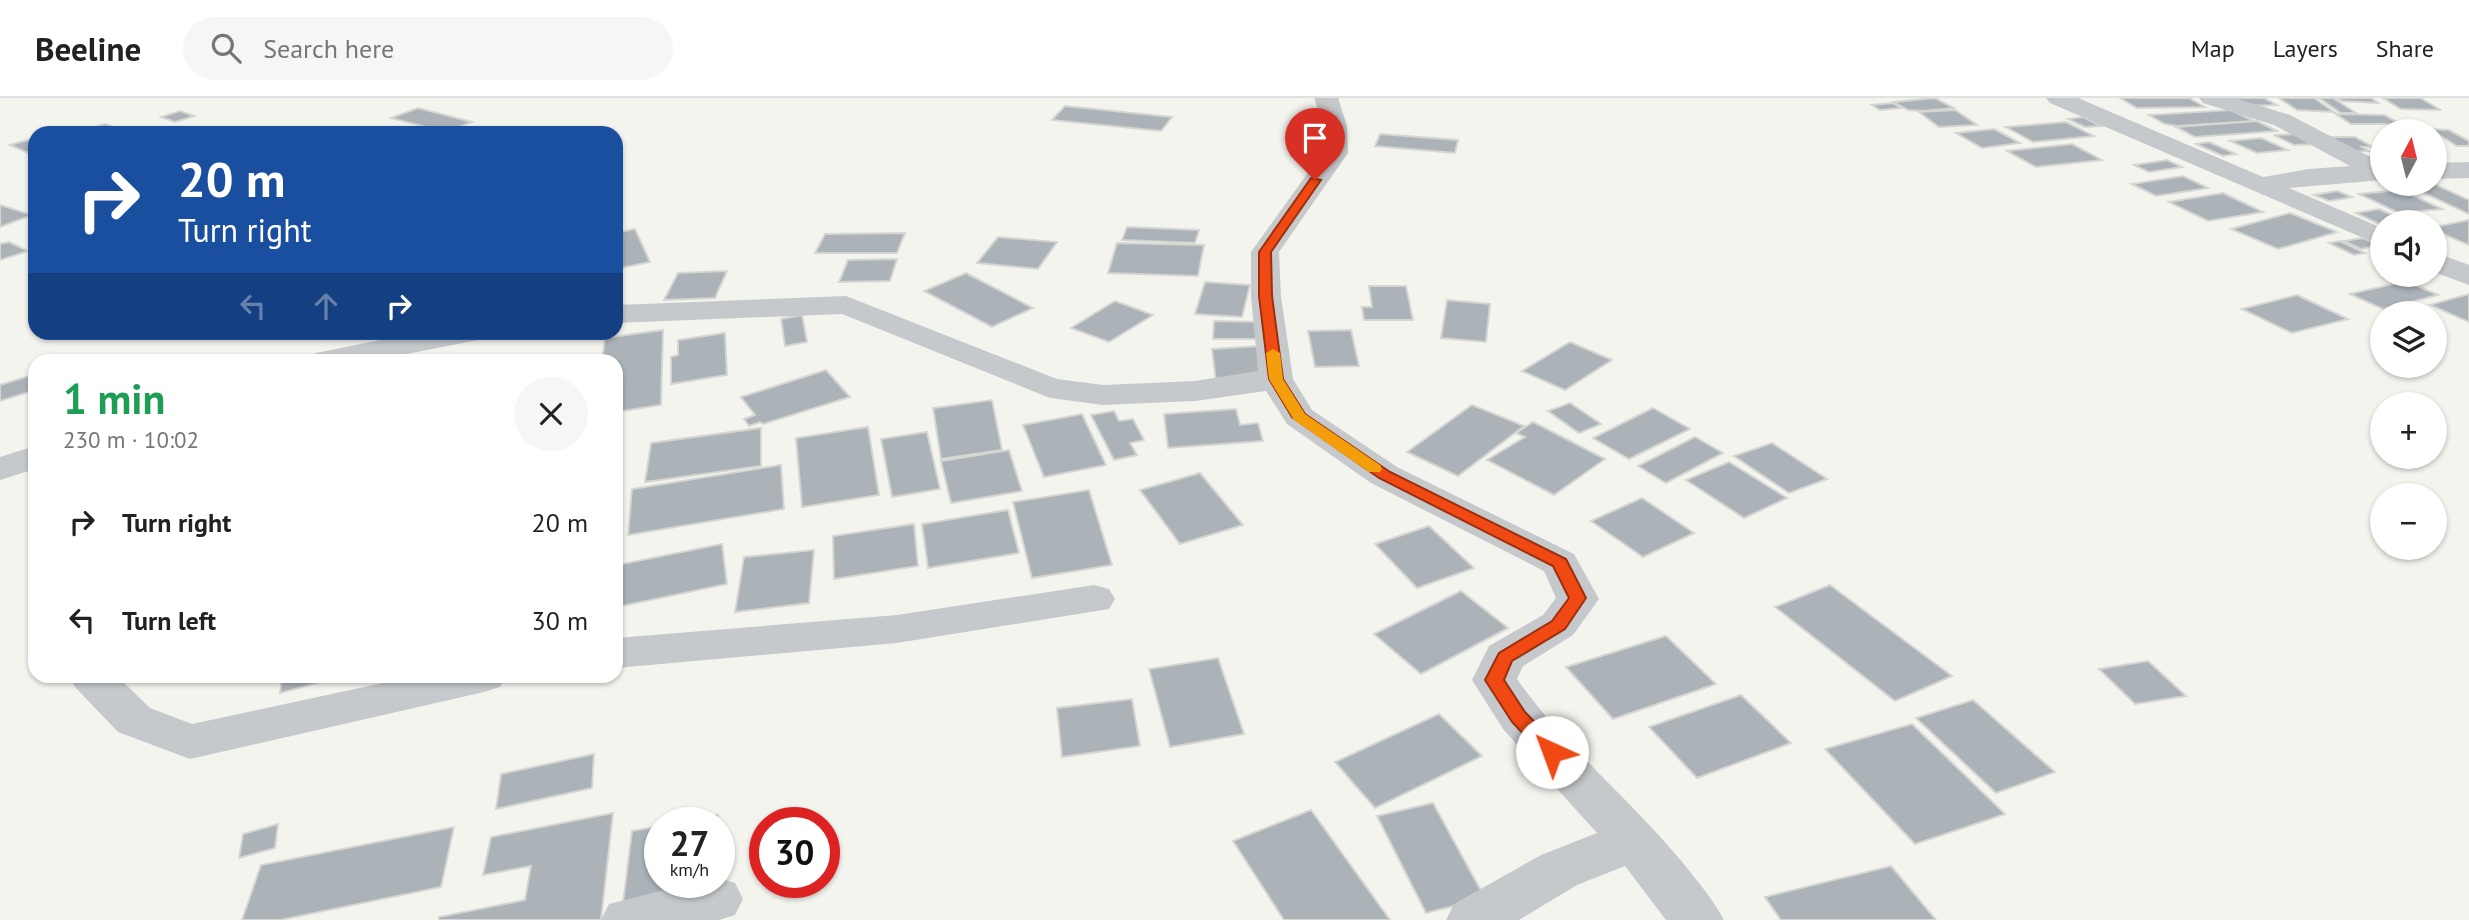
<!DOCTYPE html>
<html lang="en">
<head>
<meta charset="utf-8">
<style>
  body { margin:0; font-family:"PT Sans",sans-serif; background:#f6f6f6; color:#222; height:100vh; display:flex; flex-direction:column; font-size:26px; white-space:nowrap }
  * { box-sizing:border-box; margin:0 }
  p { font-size:23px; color:#767676 }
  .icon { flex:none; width:38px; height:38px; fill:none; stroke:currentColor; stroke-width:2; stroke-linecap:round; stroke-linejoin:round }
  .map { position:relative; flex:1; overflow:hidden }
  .details { position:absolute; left:28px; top:256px; width:595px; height:329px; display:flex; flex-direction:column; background:#fff; border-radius:21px; box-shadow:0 2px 5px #0004 }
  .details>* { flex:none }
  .hud { position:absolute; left:28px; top:28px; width:595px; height:214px; border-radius:21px; box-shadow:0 2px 5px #0004; background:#1a4fa0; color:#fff; overflow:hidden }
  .needle { width:46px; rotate:7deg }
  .controls { position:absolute; left:2370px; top:21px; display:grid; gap:14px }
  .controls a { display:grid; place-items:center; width:77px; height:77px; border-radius:50%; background:#fff; box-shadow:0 2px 5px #0004; font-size:35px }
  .speed { position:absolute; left:644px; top:709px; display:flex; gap:14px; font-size:35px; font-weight:700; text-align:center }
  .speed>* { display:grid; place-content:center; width:91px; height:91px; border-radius:50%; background:#fff; box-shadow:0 2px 5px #0004; line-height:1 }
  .speed small { font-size:18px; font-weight:400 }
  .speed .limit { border:10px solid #d22; background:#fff; color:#111 }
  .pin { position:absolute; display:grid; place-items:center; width:60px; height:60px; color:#fff; margin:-72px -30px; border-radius:50% 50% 50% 0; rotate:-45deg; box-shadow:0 0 7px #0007 }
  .pin .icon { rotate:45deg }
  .me { position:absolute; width:77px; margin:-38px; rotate:317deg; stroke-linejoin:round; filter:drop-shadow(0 0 5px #0008) }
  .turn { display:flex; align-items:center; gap:24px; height:147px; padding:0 35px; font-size:32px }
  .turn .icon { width:91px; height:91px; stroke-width:2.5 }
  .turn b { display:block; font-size:49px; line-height:60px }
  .lanes { display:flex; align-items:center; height:66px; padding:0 35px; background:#0003; justify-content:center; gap:35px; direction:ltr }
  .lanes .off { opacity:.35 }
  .round { display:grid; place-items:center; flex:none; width:74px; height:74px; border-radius:37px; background:#f6f6f6 }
  .summary { display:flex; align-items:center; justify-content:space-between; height:119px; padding:0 35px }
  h1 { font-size:42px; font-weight:700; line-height:52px; color:#1e9e55 }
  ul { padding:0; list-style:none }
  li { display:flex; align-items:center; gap:21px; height:98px; padding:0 35px }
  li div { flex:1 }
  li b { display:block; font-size:26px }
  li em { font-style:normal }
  header { display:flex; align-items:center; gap:42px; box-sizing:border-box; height:98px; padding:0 35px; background:#fff; border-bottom:2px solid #e0e0e0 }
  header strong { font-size:33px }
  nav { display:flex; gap:38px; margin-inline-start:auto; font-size:24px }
  .search { width:490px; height:63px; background:#f6f6f6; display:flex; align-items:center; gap:18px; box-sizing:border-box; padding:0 24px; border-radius:38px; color:#767676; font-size:26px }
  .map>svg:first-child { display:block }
  .building { fill:#abb3b8; stroke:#d5d5d2; stroke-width:2 }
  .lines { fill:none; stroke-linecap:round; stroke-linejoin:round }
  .minor { fill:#c6c9cc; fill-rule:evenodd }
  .route { fill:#f04913; stroke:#9c2f0c; stroke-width:2 }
  .slow { fill:#f59e0b }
</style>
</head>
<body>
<header>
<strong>Beeline</strong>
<div class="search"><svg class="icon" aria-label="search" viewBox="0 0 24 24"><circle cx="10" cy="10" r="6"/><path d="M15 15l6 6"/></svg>Search here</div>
<nav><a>Map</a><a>Layers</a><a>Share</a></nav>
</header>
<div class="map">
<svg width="2469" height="822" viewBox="0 0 2469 822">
  <rect width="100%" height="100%" fill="#f4f4ef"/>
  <g class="building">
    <polygon points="1935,0 1954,10 1923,13 1908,12 1894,4"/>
    <polygon points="2120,0 2189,0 2205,9 2137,10"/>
    <polygon points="2229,0 2264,0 2277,7 2242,8"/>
    <polygon points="2279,0 2314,0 2334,14 2297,12"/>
    <polygon points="2319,0 2333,0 2356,15 2341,15"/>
    <polygon points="2337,0 2371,0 2378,5 2342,3"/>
    <polygon points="2383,0 2420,0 2441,12 2401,11"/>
    <polygon points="1893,5 1901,10 1880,12 1872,7"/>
    <polygon points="1065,8 1172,19 1161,33 1052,22"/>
    <polygon points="418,10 472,24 446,34 391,20"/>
    <polygon points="1955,12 1977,27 1939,29 1919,14"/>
    <polygon points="2231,12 2254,23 2178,28 2165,26 2149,17"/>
    <polygon points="180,13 194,18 175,24 161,19"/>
    <polygon points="2336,16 2384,17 2401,26 2351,26"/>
    <polygon points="2083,19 2101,28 2085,29 2068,21"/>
    <polygon points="2257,23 2277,33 2195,39 2176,29"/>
    <polygon points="2066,24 2094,38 2033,44 2006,29"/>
    <polygon points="105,26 128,35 75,35"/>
    <polygon points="1994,31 2020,45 1982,50 1956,35"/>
    <polygon points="2430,31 2449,32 2469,43 2469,48 2457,48"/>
    <polygon points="1380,36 1458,42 1455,55 1375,48"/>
    <polygon points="2298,36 2318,46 2294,47 2274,37"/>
    <polygon points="2326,39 2355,39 2373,49 2362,49 2369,53 2351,54"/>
    <polygon points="2261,40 2288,52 2257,55 2230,43"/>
    <polygon points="31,41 35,43 35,58 10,47"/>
    <polygon points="2209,44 2236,56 2223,58 2196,46"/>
    <polygon points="2072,46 2102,62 2036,69 2007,53"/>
    <polygon points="2167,62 2182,69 2149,74 2134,67"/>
    <polygon points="2183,78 2208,90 2156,98 2132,86"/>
    <polygon points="2405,86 2434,86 2469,102 2469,116"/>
    <polygon points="2401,92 2442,111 2399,115 2359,96"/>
    <polygon points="2337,93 2352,99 2329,103 2314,97"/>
    <polygon points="2223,95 2263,114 2208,123 2169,104"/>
    <polygon points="0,107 32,117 0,129"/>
    <polygon points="2379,111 2403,122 2379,126 2356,115"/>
    <polygon points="2290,115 2337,134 2278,151 2231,131"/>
    <polygon points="2469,122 2469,147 2434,132 2434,129"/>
    <polygon points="1127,129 1199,132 1195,145 1122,142"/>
    <polygon points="635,131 650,164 616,171 616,135"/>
    <polygon points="905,135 897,155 815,155 825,136"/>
    <polygon points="998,139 1057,144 1038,171 977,165"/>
    <polygon points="2363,140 2380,147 2361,151 2344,143"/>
    <polygon points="2340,143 2365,155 2354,157 2329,145"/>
    <polygon points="9,144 28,153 0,162 0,146"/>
    <polygon points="1117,145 1204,147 1198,178 1108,175"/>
    <polygon points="897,161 890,183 839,184 848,162"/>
    <polygon points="727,173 715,200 664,202 678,175"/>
    <polygon points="966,175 1033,210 992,229 924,193"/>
    <polygon points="2406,183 2438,197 2383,211 2350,196"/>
    <polygon points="1205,184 1250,187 1242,219 1195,216"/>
    <polygon points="1369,188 1406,188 1413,222 1364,222 1362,209 1372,209"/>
    <polygon points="2469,196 2469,224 2430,207"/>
    <polygon points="2297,197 2348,221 2292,235 2242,211"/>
    <polygon points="1447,202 1490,206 1486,244 1441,240"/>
    <polygon points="1115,203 1153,217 1109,244 1071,230"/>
    <polygon points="802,217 807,244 785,248 781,221"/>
    <polygon points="1214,223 1262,224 1261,241 1213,241"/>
    <polygon points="663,232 661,307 616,314 616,262 602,262 605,240"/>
    <polygon points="1351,232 1359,268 1315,269 1308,233"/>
    <polygon points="725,235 727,277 671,286 671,259 678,257 678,242"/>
    <polygon points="1570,244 1612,262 1565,292 1522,273"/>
    <polygon points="1259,248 1268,281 1216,284 1212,251"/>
    <polygon points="826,272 850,299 763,326 760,324 749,328 744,321 755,317 741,299"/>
    <polygon points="35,276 35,292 0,303 0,287"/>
    <polygon points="992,302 1002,352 941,361 933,310"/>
    <polygon points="1570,305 1601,326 1579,335 1548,313"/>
    <polygon points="1472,307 1524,328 1458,378 1407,354"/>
    <polygon points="1653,310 1690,331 1629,361 1593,340"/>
    <polygon points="1236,311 1240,327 1258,325 1263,343 1168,350 1164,316"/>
    <polygon points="1114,313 1119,323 1133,321 1144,342 1130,345 1137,357 1114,362 1091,317"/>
    <polygon points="1082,316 1106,367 1044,379 1023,327"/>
    <polygon points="1533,324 1605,361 1554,397 1487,362 1525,339 1516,335"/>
    <polygon points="868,329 879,397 802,409 796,340"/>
    <polygon points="761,330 761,368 645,384 651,345"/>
    <polygon points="927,334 940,391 892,399 881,341"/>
    <polygon points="1695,339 1723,355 1666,385 1638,368"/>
    <polygon points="1772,345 1827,381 1789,395 1734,358"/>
    <polygon points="1009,352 1022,393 951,405 941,363"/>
    <polygon points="1729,364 1787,400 1744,420 1686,382"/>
    <polygon points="781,367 784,411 628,437 632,391"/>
    <polygon points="1200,375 1243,427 1180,446 1140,392"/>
    <polygon points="1089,392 1112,467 1032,480 1013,404"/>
    <polygon points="1642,400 1694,435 1643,459 1591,423"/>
    <polygon points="1008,412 1019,455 928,470 922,426"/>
    <polygon points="914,426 918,468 834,481 833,438"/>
    <polygon points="1429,428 1474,470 1417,490 1375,446"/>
    <polygon points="722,446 727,486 622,508 622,466"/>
    <polygon points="814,452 809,505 735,514 744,459"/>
    <polygon points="1830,487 1952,578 1895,603 1775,509"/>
    <polygon points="1461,493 1508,530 1421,576 1374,536"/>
    <polygon points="1666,538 1716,586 1613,621 1566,569"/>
    <polygon points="1218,560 1244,636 1170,649 1149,571"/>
    <polygon points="2148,563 2186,598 2135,606 2099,571"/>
    <polygon points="282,578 344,578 280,595"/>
    <polygon points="1741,597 1791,645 1697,680 1649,629"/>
    <polygon points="1132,601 1140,648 1062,659 1057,610"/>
    <polygon points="1973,602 2055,674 1996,695 1916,620"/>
    <polygon points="1439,616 1482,658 1375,710 1335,664"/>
    <polygon points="1912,626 2005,716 1915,746 1825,651"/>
    <polygon points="594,656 592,690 496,711 501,676"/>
    <polygon points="1433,705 1485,800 1426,815 1377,718"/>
    <polygon points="1311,712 1390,822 1284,822 1233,743"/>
    <polygon points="613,715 601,822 439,822 439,819 525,802 531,768 483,777 491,739"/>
    <polygon points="718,717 718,724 678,724"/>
    <polygon points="278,726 275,750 239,760 243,736"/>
    <polygon points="660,728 660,784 715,784 622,813 632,733"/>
    <polygon points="454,729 441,789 280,822 242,822 261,767"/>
    <polygon points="1891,768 1936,822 1781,822 1765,799"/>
  </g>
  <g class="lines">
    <g class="minor">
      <path d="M1314 0H1338L1347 28 1348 55 1279 154 1281 198 1293 281 1312 312 1397 369 1574 456 1599 501 1573 537 1523 568 1517 581C1564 648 1631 702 1683 765 1698 784 1713 801 1724 822H1666L1625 768 1577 787 1519 822H1446L1454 806 1541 757 1597 735 1503 631 1472 582 1489 548 1543 517 1556 500 1544 473 1371 385 1287 326 1266 293 1195 303 1103 307 1050 300 842 216 616 225V207L846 198 1057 281 1103 287 1195 283 1258 273 1251 198V154L1322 55 1323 28Z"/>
      <polygon points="2046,0 2078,0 2263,79 2309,71 2350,68 2274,27 2203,5 2199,0 2235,0 2290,17 2382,65 2382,82 2289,90 2382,130 2382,148 2050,5"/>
      <polygon points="2469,64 2469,80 2434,81 2434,65"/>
      <polygon points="2434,154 2469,167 2469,187 2434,174"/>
      <polygon points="420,234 488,234 483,241 376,262 312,262 316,255"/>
      <polygon points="35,348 35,371 0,382 0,359"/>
      <polygon points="1094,487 1109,491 1115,501 1109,511 897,545 616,570 616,540 897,517"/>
      <polygon points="69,578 117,578 150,610 192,626 415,578 506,578 500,589 484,594 190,661 118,634 75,589"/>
      <polygon points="719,780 735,785 743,801 735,817 719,822 601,822 609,806 695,784 719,784"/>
    </g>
  </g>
  <polygon class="route" points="1311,80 1321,82 1271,154 1272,198 1283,281 1305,316 1390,374 1566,461 1586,500 1565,531 1512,563 1504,582 1525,614 1559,649 1561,654 1559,659 1552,662 1545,659 1512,624 1485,582 1499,555 1552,523 1569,500 1553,468 1379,380 1292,319 1269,281 1259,198 1259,154"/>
  <polygon class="slow" points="1273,251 1280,255 1283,281 1305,316 1380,367 1382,371 1380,374 1369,374 1294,322 1269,281 1266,255"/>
</svg>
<div class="controls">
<a><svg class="needle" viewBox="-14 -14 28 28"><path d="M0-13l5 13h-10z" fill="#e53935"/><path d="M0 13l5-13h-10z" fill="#767676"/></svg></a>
<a><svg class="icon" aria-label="sound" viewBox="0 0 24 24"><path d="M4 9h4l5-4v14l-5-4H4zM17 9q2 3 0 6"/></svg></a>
<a><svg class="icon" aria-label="layers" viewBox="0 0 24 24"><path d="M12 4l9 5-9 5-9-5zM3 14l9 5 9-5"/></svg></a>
<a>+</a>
<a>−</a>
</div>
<div class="speed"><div>27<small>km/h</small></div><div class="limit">30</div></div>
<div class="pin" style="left:1315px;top:82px;background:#d93025"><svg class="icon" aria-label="arrive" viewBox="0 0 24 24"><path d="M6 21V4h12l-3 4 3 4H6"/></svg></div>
<svg class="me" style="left:1552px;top:654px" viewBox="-20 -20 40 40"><circle r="19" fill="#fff"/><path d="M0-13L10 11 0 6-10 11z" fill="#f04913"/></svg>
<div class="hud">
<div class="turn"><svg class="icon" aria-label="right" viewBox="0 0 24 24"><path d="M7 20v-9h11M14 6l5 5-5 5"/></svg><div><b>20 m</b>Turn right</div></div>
<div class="lanes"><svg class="icon off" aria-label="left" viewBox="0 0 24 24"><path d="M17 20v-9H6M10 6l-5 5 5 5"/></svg><svg class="icon off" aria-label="ahead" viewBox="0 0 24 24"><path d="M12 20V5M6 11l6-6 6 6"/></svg><svg class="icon" aria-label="right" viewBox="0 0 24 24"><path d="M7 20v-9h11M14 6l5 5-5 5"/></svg></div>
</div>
<section class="details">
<div class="summary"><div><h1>1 min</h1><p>230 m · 10:02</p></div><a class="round"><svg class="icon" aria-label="close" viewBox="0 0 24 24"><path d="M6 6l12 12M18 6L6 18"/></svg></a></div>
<ul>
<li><svg class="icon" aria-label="right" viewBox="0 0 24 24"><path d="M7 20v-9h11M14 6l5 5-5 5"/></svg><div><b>Turn right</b></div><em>20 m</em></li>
<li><svg class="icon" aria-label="left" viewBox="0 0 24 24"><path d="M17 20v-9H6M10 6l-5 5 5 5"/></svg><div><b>Turn left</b></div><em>30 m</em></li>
</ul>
</section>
</div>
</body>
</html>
